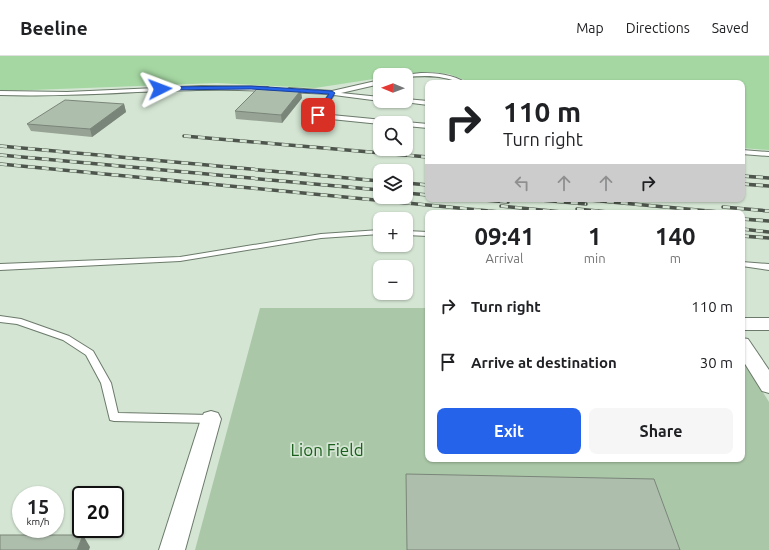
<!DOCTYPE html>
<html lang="en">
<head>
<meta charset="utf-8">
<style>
  body { margin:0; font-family:Ubuntu,sans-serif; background:#f6f6f6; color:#202124; height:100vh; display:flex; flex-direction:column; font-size:15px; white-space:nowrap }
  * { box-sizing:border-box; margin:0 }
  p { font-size:13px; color:#757577 }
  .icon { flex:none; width:22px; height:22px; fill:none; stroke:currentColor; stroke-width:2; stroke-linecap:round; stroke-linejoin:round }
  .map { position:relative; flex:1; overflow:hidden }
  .details { position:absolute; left:425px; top:154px; width:320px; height:252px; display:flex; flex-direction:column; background:#fff; border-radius:8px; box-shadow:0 1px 3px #0004 }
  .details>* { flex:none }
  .hud { position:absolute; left:425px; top:24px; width:320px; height:122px; border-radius:8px; box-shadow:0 1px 3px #0004; background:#fff; color:#202124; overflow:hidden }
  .needle { width:26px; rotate:271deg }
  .buttons { position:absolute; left:373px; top:12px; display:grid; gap:8px }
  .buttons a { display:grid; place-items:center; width:40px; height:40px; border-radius:8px; background:#fff; box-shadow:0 1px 3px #0004; font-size:20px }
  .speed { position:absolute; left:12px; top:430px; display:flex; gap:8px; font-size:20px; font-weight:700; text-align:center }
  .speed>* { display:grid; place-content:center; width:52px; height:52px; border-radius:50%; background:#fff; box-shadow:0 1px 3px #0004; line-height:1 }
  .speed small { font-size:10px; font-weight:400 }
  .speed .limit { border:2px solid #111; border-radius:6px; background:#fff; color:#111 }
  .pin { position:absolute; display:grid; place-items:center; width:34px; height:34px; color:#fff; margin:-17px; border-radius:8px; box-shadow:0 2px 6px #0006 }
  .me { position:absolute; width:44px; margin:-22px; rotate:87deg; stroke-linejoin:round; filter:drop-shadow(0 0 3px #0008) }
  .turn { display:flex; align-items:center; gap:14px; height:84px; padding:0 12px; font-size:18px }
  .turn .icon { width:52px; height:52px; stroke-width:2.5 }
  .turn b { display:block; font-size:28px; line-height:34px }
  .lanes { display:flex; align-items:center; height:38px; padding:0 12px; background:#0003; justify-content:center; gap:20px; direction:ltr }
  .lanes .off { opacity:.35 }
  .eta { display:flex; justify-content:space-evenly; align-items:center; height:68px; text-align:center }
  .eta b { font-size:24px; font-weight:700; line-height:28px }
  .button { display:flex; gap:8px; margin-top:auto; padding:8px 12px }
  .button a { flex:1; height:46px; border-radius:8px; background:#2563eb; color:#fff; font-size:16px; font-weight:700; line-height:46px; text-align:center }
  .button a+a { background:#f6f6f6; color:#202124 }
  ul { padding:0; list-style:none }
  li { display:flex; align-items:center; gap:12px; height:56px; padding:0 12px }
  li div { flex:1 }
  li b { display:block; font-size:15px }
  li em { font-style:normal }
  header { display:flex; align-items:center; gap:24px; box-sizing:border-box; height:56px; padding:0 20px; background:#fff; border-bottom:1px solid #e0e0e0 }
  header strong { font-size:19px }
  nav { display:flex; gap:22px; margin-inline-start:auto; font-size:14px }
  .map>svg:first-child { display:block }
  .green { fill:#aac8a8 }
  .water { fill:#a5d7a2 }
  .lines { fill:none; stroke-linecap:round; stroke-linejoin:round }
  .service-casing { stroke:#6b7a6a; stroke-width:2 }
  .minor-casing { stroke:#6b7a6a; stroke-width:2 }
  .service { fill:#fff; fill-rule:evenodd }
  .minor { fill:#fff; fill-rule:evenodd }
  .rail-casing { stroke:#4d554c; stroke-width:3.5 }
  .rail { stroke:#d4e5d3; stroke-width:2.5; stroke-dasharray:7; stroke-linecap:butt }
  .wall { fill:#96a395 }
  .shaded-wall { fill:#7a8579 }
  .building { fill:#aebead; stroke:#7a8579 }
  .route { fill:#2563eb; stroke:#184099 }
  .labels { text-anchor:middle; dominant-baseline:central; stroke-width:3.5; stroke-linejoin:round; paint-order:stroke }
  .near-park-label { font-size:17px; fill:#1c5f1d; stroke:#d4e5d3 }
</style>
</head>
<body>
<header>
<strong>Beeline</strong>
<nav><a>Map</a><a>Directions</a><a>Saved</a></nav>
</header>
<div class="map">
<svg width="769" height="494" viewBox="0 0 769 494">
  <rect width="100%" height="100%" fill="#d4e5d3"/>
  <polygon class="green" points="260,252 428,252 428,403 742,403 742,303 769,346 769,494 195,494"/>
  <polygon class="water" points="0,0 769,0 769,94 742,92 742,27 472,27 449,18 432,16 380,19 380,22 315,32 217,27 6,35 0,34"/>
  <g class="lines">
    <defs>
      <g id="service">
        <path d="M421 17C436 17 453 18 466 27 458 27 452 23 444 22 432 19 419 20 406 21V19H404Z"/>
        <polygon points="380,24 380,28 341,37 380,41 380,45 334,39 321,58 394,65 397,67 380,68 321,62 315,59 329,38 289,36 286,34 289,32 332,35"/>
        <path d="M201 30 268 31 271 33 268 35C179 30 89 42 0 39V35L67 36Z"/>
        <polygon points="406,43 428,45 428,49 404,46 403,45 406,45"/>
        <polygon points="406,66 428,68 428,72 406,70 406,67 404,67"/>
        <polygon points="742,94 769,96 769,100 742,98"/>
        <polygon points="380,174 380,178 321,182 180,205 0,214 0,208 180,201 321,178"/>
        <polygon points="406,175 428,176 428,180 406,179"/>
        <polygon points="742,206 769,208 769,214 742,210"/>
        <polygon points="0,260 21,263 69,280 93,295 111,327 118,357 211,359 215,360 217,363 215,366 211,367 114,365 110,364 101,327 86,299 63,284 17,268 0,266"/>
      </g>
      <g id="minor">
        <rect x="742" y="262" width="27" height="12"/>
        <polygon points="742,282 748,283 769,314 769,337 762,335 742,303"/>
        <polygon points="211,355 218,357 221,363 185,494 159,494 201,363 204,357"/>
      </g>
    </defs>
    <use href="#service" class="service-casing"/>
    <use href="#minor" class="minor-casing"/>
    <use href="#service" class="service"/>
    <use href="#minor" class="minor"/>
    <defs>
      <g id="rail">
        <polyline points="184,80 428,101"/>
        <polyline points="0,90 380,125"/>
        <polyline points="0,99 380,134"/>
        <polyline points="0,108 511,157"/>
        <polyline points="742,120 769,122"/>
        <polyline points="406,127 428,129"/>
        <polyline points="742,128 769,130"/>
        <polyline points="406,137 428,139"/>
        <polyline points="472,143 508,146"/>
        <polyline points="529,143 586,148"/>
        <polyline points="579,143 730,157"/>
        <polyline points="501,150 572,157"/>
        <polyline points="723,151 769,155"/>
        <polyline points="577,153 618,157"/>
        <polyline points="742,163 769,165"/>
        <polyline points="742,173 769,176"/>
        <polyline points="742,180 769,182"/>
      </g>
    </defs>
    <use href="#rail" class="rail-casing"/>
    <use href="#rail" class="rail"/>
  </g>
  <g class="wall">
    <polygon points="302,42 282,67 236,63 235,55"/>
    <polygon points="124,48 126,56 92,81 31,75 27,68"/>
  </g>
  <g class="shaded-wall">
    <polygon points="301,34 302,42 282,67 281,59"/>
    <polygon points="124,48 126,56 92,81 90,73"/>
    <polygon points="83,479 90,491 89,494 77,494"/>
  </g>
  <g class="building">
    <polygon points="259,31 301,34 281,59 235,55"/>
    <polygon points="65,44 124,48 90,73 27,68"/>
    <polygon points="406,418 654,423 680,494 407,494"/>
    <polygon points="0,479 83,479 77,494 0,494"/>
  </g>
  <polygon class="route" points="251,30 332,35 335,37 320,60 318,60 315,59 329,38 251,33 160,34 157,33 160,31"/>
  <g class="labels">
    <g class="near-park-label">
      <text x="327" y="393">Lion Field</text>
    </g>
  </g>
</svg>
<div class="buttons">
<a><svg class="needle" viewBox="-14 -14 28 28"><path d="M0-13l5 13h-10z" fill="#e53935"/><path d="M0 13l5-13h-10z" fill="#757577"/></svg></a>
<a><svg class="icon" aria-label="search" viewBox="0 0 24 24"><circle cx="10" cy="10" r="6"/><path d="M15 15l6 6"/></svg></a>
<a><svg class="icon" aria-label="layers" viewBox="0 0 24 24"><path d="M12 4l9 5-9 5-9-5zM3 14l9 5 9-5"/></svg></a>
<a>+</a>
<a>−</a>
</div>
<div class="speed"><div>15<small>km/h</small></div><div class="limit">20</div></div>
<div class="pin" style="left:318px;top:59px;background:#d93025"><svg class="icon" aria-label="arrive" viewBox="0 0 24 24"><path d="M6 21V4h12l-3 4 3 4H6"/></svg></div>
<svg class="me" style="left:160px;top:33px" viewBox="-20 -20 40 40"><path d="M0-17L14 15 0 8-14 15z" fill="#2563eb" stroke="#fff" stroke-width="4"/></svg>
<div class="hud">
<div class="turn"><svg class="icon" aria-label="right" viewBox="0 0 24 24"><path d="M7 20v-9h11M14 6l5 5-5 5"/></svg><div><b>110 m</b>Turn right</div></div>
<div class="lanes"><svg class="icon off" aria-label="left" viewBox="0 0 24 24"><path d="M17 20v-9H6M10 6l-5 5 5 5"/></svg><svg class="icon off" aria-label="ahead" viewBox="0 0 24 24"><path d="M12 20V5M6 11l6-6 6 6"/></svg><svg class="icon off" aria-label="ahead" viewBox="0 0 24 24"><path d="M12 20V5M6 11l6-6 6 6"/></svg><svg class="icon" aria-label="right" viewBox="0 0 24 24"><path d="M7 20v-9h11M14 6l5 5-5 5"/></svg></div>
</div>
<section class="details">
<div class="eta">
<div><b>09:41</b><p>Arrival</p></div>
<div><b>1</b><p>min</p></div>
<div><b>140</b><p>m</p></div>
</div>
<ul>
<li><svg class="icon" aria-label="right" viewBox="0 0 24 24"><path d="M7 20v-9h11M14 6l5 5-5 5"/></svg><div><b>Turn right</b></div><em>110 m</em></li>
<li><svg class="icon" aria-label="arrive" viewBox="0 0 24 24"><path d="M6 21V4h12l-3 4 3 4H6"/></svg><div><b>Arrive at destination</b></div><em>30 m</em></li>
</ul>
<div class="button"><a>Exit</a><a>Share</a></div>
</section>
</div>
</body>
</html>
